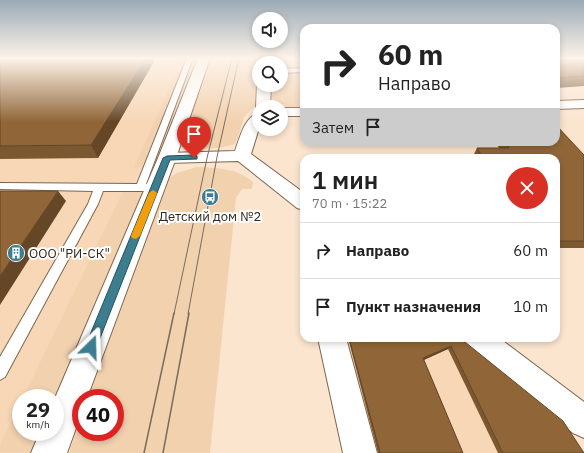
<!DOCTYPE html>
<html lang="ru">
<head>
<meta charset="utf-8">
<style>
  body { margin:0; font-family:"IBM Plex Sans",sans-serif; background:#f6f6f6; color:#222; height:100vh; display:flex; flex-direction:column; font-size:15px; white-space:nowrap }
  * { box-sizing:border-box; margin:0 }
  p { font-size:13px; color:#767676 }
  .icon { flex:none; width:22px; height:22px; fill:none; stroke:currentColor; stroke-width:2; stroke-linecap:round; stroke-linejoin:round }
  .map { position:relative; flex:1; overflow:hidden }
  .panel { position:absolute; left:300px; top:154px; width:260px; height:188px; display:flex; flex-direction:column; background:#fff; border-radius:12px; box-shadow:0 2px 6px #0003 }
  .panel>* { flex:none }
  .banner { position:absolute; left:300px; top:24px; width:260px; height:122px; border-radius:12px; box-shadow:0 2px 6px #0003; background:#fff; color:#222; overflow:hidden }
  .fabs { position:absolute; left:252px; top:12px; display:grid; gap:8px }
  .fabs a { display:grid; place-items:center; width:36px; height:36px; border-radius:50%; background:#fff; box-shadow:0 2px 6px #0003; font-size:20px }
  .speed { position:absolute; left:12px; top:389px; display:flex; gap:8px; font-size:20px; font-weight:700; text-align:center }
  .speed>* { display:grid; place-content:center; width:52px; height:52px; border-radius:50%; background:#fff; box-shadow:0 2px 6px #0003; line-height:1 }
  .speed small { font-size:10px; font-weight:400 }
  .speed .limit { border:6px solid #d22; background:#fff; color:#111 }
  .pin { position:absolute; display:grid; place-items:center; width:34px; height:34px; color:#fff; margin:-41px -17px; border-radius:50% 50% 50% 0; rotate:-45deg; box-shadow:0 0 4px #0007 }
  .pin .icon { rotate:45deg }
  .me { position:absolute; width:44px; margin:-22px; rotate:22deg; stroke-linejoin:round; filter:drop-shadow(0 0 3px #0008) }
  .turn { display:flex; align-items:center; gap:14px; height:84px; padding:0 12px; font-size:18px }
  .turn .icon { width:52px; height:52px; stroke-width:2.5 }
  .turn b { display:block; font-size:28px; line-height:34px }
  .then { display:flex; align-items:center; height:38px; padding:0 12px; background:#0003; gap:8px; font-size:15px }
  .round { display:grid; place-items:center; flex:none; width:42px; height:42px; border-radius:21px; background:#f6f6f6 }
  .headline { display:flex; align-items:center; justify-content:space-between; height:68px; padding:0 12px }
  h1 { font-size:24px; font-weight:600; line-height:30px }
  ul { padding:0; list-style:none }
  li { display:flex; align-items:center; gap:12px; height:56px; padding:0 12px; border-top:1px solid #e0e0e0 }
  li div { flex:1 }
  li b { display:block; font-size:15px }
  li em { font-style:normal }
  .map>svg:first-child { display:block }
  .built { fill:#f7d7b5 }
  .green { fill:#f2d1af }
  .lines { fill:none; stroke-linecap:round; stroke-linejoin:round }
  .lane-casing { stroke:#7e664e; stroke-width:2 }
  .street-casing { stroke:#7e664e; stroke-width:2 }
  .secondary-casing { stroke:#7e664e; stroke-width:2 }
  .lane { fill:#fff; fill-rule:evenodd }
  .street { fill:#fff; fill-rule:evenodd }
  .secondary { fill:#fff; fill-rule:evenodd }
  .tram-far1 { stroke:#796b5d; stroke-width:1 }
  .tram { stroke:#796b5d; stroke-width:1.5 }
  .wall { fill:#7c5830 }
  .shaded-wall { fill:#654727 }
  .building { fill:#906638; stroke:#654727 }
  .route { fill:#3c7e8f; stroke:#27525d }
  .slow { fill:#f59e0b }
  .labels { text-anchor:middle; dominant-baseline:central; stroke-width:4; stroke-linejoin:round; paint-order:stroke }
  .poi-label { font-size:13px; fill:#30261c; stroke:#fff }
</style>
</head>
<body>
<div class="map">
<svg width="584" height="453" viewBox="0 0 584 453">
  <rect width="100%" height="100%" fill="#fbe5cf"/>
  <g class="built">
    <polygon points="0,58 197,58 156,167 54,398 21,398 21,432 39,432 30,453 0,453"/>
    <polygon points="342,338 454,338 577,453 371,453"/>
  </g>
  <g class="green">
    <polygon points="183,58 197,58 156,167 134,167"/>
    <path d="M211 58H260L258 102 244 117 238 137 235 144C218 149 201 150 184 148L181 144Z"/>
    <path d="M270 58H298L304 108C289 109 280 105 269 96V85H281V63H270Z"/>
    <path d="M197 167C217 168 238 168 253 182L252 189H242L236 198 210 453H69L81 416V432H115V398H87L167 179 177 173Z"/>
    <polygon points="123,191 144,191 54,398 23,398"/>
    <polygon points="21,401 21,432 39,432 30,453 0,453 0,445"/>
  </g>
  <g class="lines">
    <defs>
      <g id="lane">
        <polygon points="187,58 193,58 146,184 155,185 160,188 155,191 103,191 98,204 5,377 0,380 0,357 88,204 93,191 0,189 0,183 137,184"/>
        <polygon points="304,68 304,72 281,73 281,69"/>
      </g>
      <g id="street">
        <rect x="259" y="58" width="12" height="5"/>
        <polygon points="259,83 259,85 271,85 270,107 259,107 259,110 256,107 257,85"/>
        <polygon points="584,100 584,108 556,109 556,101"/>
        <rect x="281" y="108" width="23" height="8"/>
        <path d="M259 113V128L251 154 304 193V210L297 208 238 161 167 163 161 162 158 158 161 154 167 153 235 151C240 138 244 117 259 113Z"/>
        <polygon points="318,338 346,338 377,453 343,453"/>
        <polygon points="463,338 499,338 584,402 584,438 573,433 467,347"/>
      </g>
      <polygon id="secondary" points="198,58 210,58 176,158 87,398 81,398 81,414 67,453 31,453 40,432 55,432 55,398 158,158"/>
    </defs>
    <use href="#lane" class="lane-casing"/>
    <use href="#street" class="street-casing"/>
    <use href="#secondary" class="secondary-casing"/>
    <use href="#lane" class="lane"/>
    <use href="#street" class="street"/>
    <use href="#secondary" class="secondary"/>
    <g class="tram-far1">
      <polyline points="174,314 207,158 232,58"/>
      <polyline points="188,314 217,157 239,58"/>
    </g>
    <g class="tram">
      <polyline points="144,453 174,313"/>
      <polyline points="163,453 189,313"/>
    </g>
  </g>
  <g class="wall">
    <polygon points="0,58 156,58 98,158 0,159"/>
    <polygon points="556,58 584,58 584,86 556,88"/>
    <polygon points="495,142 556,142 584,155 584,248 556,248 556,158 475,158 473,156 477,148 499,148"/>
    <polygon points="348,338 415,338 415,339 460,338 584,453 498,453 448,349 424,360 463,453 378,453"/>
  </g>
  <g class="shaded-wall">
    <polygon points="146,58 156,58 98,158 91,145"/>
    <polygon points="58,191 66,201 0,305 0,276"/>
    <polygon points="451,346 448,349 421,361 423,358"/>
  </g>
  <g class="building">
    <polygon points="0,58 146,58 91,145 0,146"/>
    <polygon points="556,58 584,58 584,76 556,78"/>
    <polygon points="556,125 584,155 584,241 556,241 556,158 483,158 477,148 509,148 505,142 556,142"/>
    <polygon points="0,191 58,191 0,276"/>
    <polygon points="349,338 415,338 415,339 418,338 460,338 563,421 584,453 503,453 451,346 423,358 463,453 379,453 380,452"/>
  </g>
  <linearGradient id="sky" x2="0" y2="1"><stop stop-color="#9baab6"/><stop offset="0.48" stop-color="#fdf3e9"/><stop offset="1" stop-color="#fdf3e9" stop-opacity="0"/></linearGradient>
  <rect width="584" height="122" fill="url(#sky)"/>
  <polygon class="route" points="194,155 197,156 197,159 170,160 95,351 91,353 87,351 85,347 163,158 167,156"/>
  <polygon class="slow" points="153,190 157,193 140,236 136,239 132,238 131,236 149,193"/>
  <defs>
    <symbol id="bus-disc" viewBox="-11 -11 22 22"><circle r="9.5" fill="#3c7e8f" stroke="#fff"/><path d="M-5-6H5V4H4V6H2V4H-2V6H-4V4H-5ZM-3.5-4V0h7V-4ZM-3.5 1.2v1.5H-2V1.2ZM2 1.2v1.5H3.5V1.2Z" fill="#fff"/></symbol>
    <symbol id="building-disc" viewBox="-11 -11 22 22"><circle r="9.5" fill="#3c7e8f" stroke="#fff"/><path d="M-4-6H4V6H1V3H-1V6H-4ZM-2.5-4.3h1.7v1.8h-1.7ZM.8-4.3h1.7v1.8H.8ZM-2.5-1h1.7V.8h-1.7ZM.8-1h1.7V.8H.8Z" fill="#fff"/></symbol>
  </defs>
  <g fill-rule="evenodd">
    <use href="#bus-disc" x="200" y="187" width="20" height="20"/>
    <use href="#building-disc" x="6" y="243" width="20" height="20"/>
  </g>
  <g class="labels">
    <g class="poi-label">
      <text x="210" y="216">Детский дом №2</text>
      <text x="29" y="253" text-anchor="start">ООО "РИ-СК"</text>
    </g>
  </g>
</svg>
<div class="fabs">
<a><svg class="icon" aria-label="sound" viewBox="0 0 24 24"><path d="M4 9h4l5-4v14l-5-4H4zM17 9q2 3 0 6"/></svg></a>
<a><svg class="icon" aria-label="search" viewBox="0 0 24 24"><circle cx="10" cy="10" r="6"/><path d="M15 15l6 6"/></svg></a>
<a><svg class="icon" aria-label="layers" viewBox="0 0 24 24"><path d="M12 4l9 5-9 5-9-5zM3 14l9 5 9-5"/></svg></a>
</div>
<div class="speed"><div>29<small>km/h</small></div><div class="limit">40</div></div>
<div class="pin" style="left:194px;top:158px;background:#d93025"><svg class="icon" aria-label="arrive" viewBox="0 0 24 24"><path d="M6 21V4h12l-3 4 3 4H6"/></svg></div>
<svg class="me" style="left:91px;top:347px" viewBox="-20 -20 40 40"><path d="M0-17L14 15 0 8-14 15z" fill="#3c7e8f" stroke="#fff" stroke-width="4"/></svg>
<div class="banner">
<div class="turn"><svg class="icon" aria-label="right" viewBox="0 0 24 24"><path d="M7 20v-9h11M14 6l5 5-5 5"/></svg><div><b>60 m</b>Направо</div></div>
<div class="then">Затем<svg class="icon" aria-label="arrive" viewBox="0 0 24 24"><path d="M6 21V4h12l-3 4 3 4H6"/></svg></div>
</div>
<section class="panel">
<div class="headline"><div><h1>1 мин</h1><p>70 m · 15:22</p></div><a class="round" style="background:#d93025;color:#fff"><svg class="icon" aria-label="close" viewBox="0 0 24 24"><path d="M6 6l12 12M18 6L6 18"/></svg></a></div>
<ul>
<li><svg class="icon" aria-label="right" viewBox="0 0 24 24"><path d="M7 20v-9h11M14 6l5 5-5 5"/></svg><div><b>Направо</b></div><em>60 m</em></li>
<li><svg class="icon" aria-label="arrive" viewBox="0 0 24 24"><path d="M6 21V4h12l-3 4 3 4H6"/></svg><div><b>Пункт назначения</b></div><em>10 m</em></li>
</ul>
</section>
</div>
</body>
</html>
